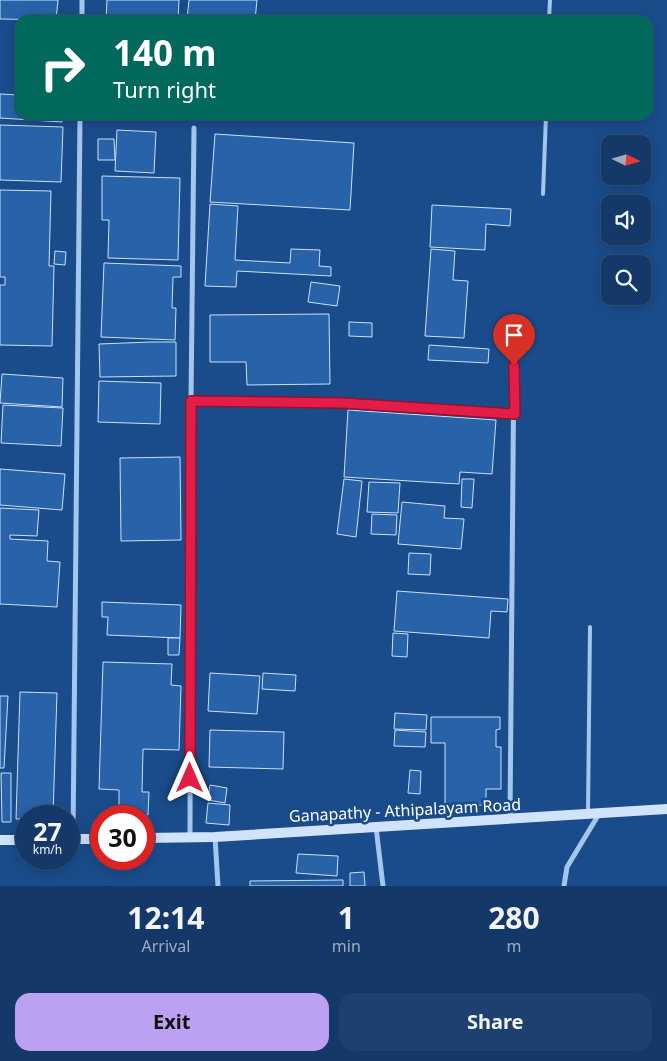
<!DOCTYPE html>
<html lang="en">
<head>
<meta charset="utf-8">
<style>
  body { margin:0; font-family:"Noto Sans",sans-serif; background:#1d406e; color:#f1f3f6; height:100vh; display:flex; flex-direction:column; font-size:19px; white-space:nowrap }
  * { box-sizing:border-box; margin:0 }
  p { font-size:16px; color:#9dacc0 }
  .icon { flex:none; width:28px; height:28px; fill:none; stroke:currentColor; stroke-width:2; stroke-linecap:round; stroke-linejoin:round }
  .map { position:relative; height:886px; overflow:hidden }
  .side { display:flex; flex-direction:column; background:#143968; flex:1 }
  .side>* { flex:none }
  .top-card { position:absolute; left:15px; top:15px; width:638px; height:105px; border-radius:15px; box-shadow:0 2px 12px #0003,0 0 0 1px #33537c; background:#00695c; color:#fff; overflow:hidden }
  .needle { width:32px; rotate:95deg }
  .tools { position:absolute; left:601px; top:135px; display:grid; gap:10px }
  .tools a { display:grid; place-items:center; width:50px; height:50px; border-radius:10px; background:#143968; box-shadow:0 2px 12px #0003,0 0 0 1px #33537c; font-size:25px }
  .speed { position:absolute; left:15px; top:805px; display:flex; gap:10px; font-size:25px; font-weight:700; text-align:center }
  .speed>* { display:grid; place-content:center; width:65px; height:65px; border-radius:50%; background:#143968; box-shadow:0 2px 12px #0003,0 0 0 1px #33537c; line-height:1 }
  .speed small { font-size:12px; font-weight:400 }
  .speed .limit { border:8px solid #d22; background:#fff; color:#111 }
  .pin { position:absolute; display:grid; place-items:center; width:42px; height:42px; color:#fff; margin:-51px -21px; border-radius:50% 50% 50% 0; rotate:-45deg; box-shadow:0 0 5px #0007 }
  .pin .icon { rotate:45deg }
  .me { position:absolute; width:55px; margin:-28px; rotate:0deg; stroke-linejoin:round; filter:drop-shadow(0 0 4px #0008) }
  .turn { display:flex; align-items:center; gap:18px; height:105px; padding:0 15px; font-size:22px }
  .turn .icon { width:65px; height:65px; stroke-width:2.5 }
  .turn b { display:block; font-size:35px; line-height:42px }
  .eta { display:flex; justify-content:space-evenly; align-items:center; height:85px; text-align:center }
  .eta b { font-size:30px; font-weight:700; line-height:35px }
  .cta { display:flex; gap:10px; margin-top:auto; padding:10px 15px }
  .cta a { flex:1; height:58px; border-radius:15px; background:#bca0f2; color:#111; font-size:20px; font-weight:700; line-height:58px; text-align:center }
  .cta a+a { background:#1d406e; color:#f1f3f6 }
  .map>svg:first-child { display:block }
  .building { fill:#2863a9; stroke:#cae0fa }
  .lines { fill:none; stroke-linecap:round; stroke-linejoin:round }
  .service { stroke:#a4c6ed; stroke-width:4 }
  .minor { stroke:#a4c6ed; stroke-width:5 }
  .secondary { stroke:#d1e3fa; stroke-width:10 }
  .route-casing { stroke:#92132f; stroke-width:12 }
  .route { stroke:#e11d48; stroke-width:9 }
  .labels { text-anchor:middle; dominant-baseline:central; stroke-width:5; stroke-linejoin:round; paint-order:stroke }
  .street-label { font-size:16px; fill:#fff; stroke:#1a4c8b }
</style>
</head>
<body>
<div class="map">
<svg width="667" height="886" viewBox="0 0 667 886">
  <rect width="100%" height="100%" fill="#1a4c8b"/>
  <g class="building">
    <polygon points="0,0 58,0 56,20 0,19"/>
    <polygon points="107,0 179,0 178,20 106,20"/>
    <polygon points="189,0 257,0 255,20 187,20"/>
    <polygon points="0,94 20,95 20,115 62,115 62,122 0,118"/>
    <polygon points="0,125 63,127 61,182 0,180"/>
    <polygon points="117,130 156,132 154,173 115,171"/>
    <polygon points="215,134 354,143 350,210 210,202"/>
    <polygon points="98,139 114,139 115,160 98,160"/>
    <polygon points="102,176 180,178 178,260 108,258 109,220 102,220"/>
    <polygon points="0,190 51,191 49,266 54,266 52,346 0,345 0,285 5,285 5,277 0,277"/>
    <polygon points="210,204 238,206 235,260 290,263 291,249 320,250 319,266 331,267 331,276 237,271 236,287 205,286"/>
    <polygon points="432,205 511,209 510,226 486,224 485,250 430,247"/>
    <polygon points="431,249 455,251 453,280 468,281 464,338 425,336"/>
    <polygon points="55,251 66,252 65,265 54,264"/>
    <polygon points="104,263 181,266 181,277 173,277 172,308 176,308 175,340 101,337"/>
    <polygon points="311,282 340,286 337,306 308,302"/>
    <polygon points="329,314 330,384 247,385 246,362 210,362 210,315"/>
    <polygon points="349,322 372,323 372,337 349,336"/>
    <polygon points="151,342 176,342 176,376 100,377 99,344"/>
    <polygon points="429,345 489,349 488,363 428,360"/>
    <polygon points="2,374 63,378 62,407 0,403"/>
    <polygon points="99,381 161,383 160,424 98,422"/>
    <polygon points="3,405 63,408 61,446 1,443"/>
    <polygon points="348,410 496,420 492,474 460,472 459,484 344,477"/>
    <polygon points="180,457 181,540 121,541 120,458"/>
    <polygon points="0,469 65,474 62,510 0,505"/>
    <polygon points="344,479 362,481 356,537 337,534"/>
    <polygon points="462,479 474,479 472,508 461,507"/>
    <polygon points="369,482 400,483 398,513 367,512"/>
    <polygon points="402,502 445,506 444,518 464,519 461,549 398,544"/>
    <polygon points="0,508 39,510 37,536 10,535 10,539 48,541 47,561 60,562 57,607 0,604"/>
    <polygon points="372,514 397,515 396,535 371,534"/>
    <polygon points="409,553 431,554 430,575 408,574"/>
    <polygon points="397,591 508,599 507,612 491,611 489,638 394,631"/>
    <polygon points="102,602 181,605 180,638 107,635 108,617 102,617"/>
    <polygon points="393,633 408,634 407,657 392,656"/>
    <polygon points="168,638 180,638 179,655 168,655"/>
    <polygon points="103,662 172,664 171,685 181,686 179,750 143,749 142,792 149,792 148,815 119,814 119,790 99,789"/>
    <polygon points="210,673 260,676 257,714 208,711"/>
    <polygon points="263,673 296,675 295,691 262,689"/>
    <polygon points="20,692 57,693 53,816 26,816 26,819 16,819"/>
    <polygon points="0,696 8,696 4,768 0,768"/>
    <polygon points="395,713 427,715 426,730 394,729"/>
    <polygon points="431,717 500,717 500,729 496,730 496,747 501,747 501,789 486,789 486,805 445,805 445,743 431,743"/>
    <polygon points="210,730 284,732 283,769 209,767"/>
    <polygon points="395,730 426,732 425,747 394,746"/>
    <polygon points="410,770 421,771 420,794 408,793"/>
    <polygon points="1,773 11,773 11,822 2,822"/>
    <polygon points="210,785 227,788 225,803 208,800"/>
    <polygon points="208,803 230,805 229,825 206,823"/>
    <polygon points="298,854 338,856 337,876 296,873"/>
    <polygon points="364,872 365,886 350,886 350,873"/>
    <polygon points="343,880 343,886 250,886 250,881"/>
  </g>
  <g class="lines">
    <g class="service">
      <polyline points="549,20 550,0"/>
      <polyline points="543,194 546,115"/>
      <polyline points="588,812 590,627"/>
    </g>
    <g class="minor">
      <polyline points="82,20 82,0"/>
      <polyline points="191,401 343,403 515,414"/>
      <polyline points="510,819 514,349"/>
      <polyline points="376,827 383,886"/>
      <polyline points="190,837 191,401 194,128"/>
      <polyline points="215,837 218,886"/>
      <polyline points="73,839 80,115"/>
      <polyline points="564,886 567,867 599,814"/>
    </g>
    <g class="secondary">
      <polyline points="144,838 215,837 667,809"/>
      <polyline points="69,839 101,839"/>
      <polyline points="0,840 26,840"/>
    </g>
  </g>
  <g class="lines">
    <defs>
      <polyline id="route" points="190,778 191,401 343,403 515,414 514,365"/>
    </defs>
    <use href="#route" class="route-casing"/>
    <use href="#route" class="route"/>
  </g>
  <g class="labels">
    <g class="street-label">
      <text transform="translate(405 810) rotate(-3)">Ganapathy - Athipalayam Road</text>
    </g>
  </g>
</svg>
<div class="tools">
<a><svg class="needle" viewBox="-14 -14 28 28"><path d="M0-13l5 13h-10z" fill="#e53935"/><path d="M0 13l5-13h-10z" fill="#9dacc0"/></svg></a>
<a><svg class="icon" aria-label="sound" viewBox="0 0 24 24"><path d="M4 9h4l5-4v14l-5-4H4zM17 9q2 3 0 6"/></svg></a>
<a><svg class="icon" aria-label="search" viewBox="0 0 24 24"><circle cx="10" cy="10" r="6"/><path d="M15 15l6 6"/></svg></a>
</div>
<div class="speed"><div>27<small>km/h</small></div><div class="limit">30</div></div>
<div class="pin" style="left:514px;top:365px;background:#d93025"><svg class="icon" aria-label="arrive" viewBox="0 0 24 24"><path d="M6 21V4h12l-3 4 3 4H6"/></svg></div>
<svg class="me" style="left:190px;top:778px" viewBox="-20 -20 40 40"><path d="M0-17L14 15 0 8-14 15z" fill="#e11d48" stroke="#fff" stroke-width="4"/></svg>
<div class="top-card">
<div class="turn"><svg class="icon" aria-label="right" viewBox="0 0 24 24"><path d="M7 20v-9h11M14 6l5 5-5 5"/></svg><div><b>140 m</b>Turn right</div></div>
</div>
</div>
<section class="side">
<div class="eta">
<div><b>12:14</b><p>Arrival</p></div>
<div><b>1</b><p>min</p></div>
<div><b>280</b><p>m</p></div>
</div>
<div class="cta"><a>Exit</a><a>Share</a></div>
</section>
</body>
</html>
